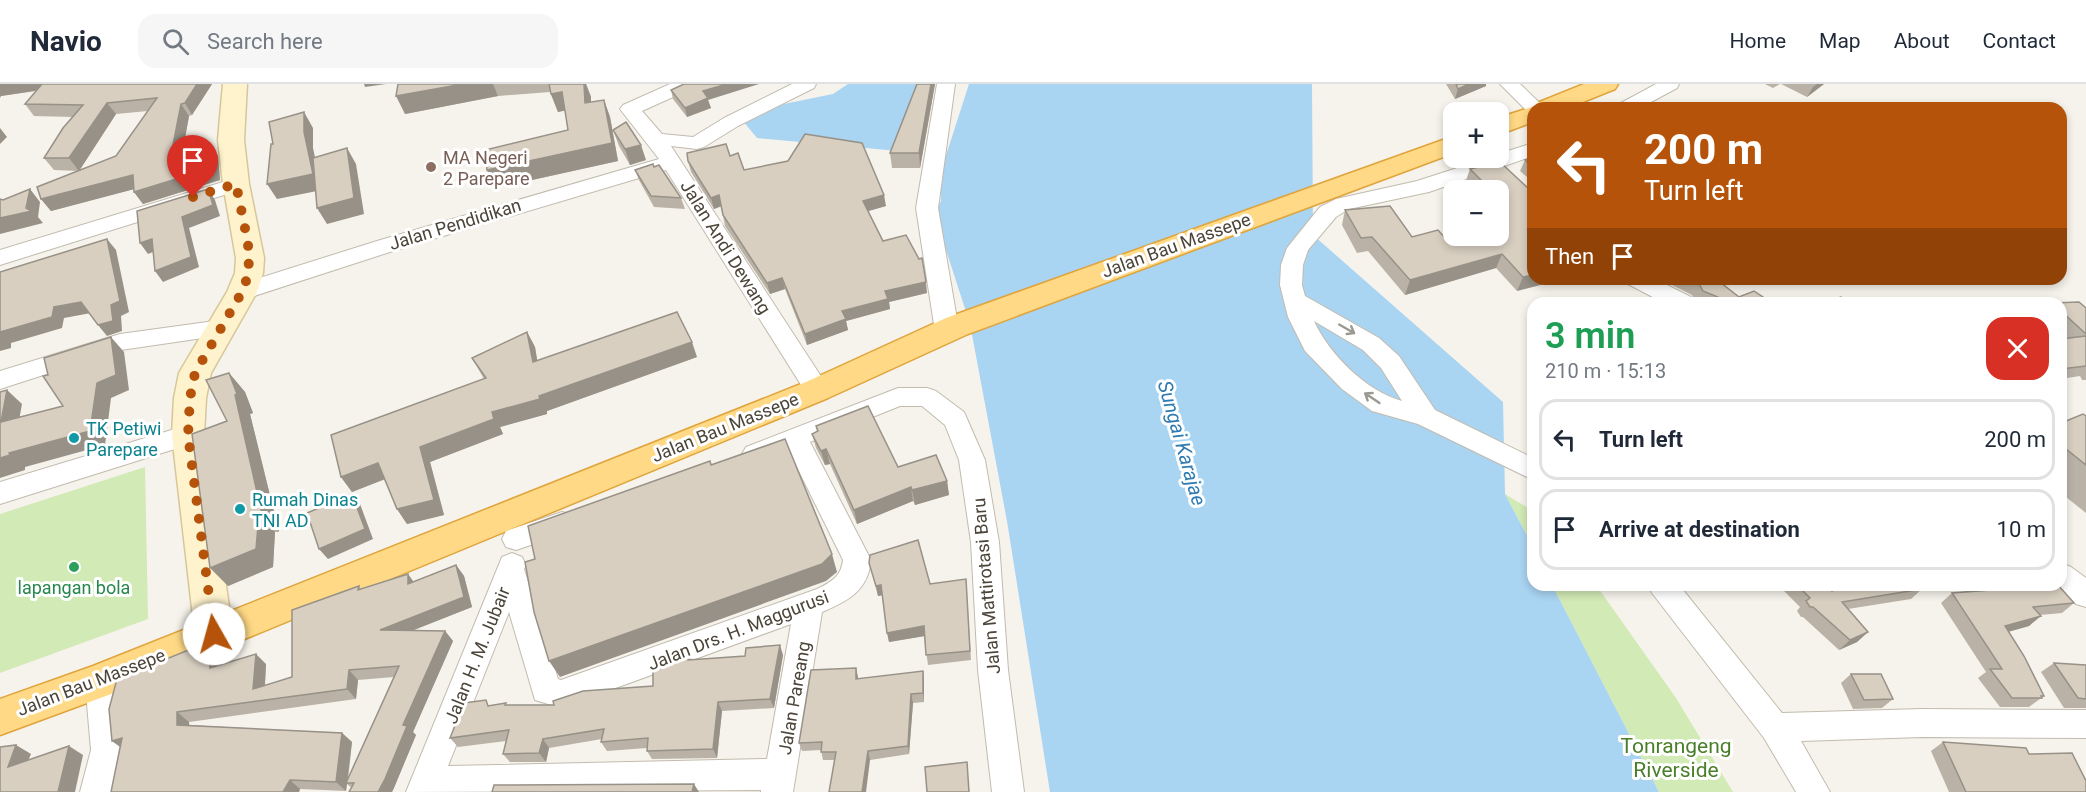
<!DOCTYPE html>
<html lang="en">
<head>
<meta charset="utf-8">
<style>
  body { margin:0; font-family:Roboto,sans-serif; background:#f6f6f7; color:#1f2937; height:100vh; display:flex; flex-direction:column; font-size:22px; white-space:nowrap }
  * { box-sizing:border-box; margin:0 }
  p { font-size:20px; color:#747a83 }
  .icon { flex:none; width:33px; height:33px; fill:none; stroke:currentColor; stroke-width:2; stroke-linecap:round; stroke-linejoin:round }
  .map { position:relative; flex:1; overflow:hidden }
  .sheet { position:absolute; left:1527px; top:213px; width:540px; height:294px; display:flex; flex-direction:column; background:#fff; border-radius:18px; box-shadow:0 3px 9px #0003 }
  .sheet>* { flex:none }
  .banner { position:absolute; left:1527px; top:18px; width:540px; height:183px; border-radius:18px; box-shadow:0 3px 9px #0003; background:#b45309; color:#fff; overflow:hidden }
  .controls { position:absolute; left:1443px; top:18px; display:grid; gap:12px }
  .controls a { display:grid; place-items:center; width:66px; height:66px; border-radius:12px; background:#fff; box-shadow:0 3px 9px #0003; font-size:30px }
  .pin { position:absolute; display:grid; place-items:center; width:51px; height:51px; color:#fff; margin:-62px -26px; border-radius:50% 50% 50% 0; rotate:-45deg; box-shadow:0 0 6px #0007 }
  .pin .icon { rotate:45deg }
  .me { position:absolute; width:66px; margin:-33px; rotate:353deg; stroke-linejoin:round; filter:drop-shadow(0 0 4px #0008) }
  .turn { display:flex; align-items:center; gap:21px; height:126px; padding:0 18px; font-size:27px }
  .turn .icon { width:78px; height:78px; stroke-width:2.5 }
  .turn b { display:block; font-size:42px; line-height:51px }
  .then { display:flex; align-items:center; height:57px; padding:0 18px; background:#0003; gap:12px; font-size:22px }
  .round { display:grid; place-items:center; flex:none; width:63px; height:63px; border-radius:18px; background:#f6f6f7 }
  .summary { display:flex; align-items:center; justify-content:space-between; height:102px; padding:0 18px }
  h1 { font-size:36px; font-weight:600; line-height:45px; color:#1e9e55 }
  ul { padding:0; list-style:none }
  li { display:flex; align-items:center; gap:18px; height:81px; margin:0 12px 9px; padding:0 6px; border:3px solid #e0e1e3; border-radius:18px }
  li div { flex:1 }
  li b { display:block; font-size:22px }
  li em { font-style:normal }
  header { display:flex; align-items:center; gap:36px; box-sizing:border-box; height:84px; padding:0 30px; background:#fff; border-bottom:2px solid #e0e1e3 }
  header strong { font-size:28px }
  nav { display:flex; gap:33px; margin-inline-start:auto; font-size:21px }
  .search { width:420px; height:54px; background:#f6f6f7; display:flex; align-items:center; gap:15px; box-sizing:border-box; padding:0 21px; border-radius:18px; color:#747a83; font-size:22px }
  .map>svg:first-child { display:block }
  .green { fill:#d2eab5 }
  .water { fill:#a9d4f2 }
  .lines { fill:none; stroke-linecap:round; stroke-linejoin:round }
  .minor-casing { stroke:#c2bbae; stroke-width:2 }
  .secondary-casing { stroke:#d6c79b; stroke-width:3 }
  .trunk-casing { stroke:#e0a43c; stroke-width:3 }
  .minor { fill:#fff; fill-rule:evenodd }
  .secondary { fill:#fff3cd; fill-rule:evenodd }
  .trunk { fill:#ffd985; fill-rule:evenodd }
  .wall { fill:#bab2a6; fill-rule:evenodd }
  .shaded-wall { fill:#979187 }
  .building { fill:#d8cfc1; stroke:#979187; stroke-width:1.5 }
  .oneway { stroke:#9c9892 }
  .route { stroke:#b45309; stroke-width:10; stroke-dasharray:0 18 }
  .education-dot { fill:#8d6e63; stroke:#fff; stroke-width:2 }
  .culture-dot { fill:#0f9aa8; stroke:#fff; stroke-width:2 }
  .leisure-dot { fill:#2e9e5b; stroke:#fff; stroke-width:2 }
  .labels { text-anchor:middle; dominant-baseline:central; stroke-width:6; stroke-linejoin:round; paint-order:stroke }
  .education-label { font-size:18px; fill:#785e54; stroke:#fff; text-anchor:start }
  .street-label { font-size:18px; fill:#4b4439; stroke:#fff }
  .culture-label { font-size:18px; fill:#0d838f; stroke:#fff; text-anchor:start }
  .leisure-label { font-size:18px; fill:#27864d; stroke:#fff }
  .water-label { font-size:20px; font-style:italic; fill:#2e7ab2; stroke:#fff }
  .near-park-label { font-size:21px; fill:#4a7f2a; stroke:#fff }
</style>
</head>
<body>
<header>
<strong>Navio</strong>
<div class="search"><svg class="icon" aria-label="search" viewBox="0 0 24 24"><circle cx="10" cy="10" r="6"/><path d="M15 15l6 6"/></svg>Search here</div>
<nav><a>Home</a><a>Map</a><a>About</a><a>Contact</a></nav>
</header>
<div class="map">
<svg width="2086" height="708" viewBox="0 0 2086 708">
  <rect width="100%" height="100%" fill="#f6f3ec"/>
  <g class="green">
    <polygon points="145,383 148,535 0,589 0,430"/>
    <polygon points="1505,410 1533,427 1533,463"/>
    <polygon points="1552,501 1596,501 1676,614 1733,708 1659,708"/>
  </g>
  <g class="water">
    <polygon points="848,0 924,0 898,67 757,54 743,37 774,22 833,10"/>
    <polygon points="969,0 1312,0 1313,151 1503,318 1505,410 1533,463 1533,501 1552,501 1659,708 1050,708 1007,437 970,240 934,129 941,117 940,90"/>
  </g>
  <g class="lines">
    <defs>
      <g id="minor">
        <polygon points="670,0 695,0 693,4 642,27 662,50 693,53 724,34 792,0 816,0 814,4 738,42 704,63 697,65 671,62 826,300 829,306 826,312 817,315 808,312 666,86 393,167 242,216 234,214 231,208 234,202 377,157 659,75 620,25 623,21"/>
        <polygon points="937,0 955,0 938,124 959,247 955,253 947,255 939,253 935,247 916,124"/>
        <polygon points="1500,0 1520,0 1545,24 1533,24 1533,29 1528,28"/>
        <polygon points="1656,0 1679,0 1677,4 1640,24 1616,24 1619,20"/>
        <path d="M1533 59V72L1429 108 1349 125 1336 133 1308 166 1303 181 1302 201 1305 212 1379 254 1399 272 1435 326 1533 374V396L1418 340 1372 327 1342 305 1305 267 1288 233 1280 201 1281 181 1287 164 1320 123 1336 115 1417 97 1488 74H1498V70ZM1314 237 1363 266 1381 284 1402 317C1366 307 1329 270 1314 237Z"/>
        <polygon points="236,94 243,95 246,100 243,105 0,181 0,166"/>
        <polygon points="1625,195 1655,195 1691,213 1694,219 1664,219 1628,200"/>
        <polygon points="222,236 230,238 234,244 230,250 121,266 0,305 0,287 120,250"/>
        <path d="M898 304H927L936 307 964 328 985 376 999 458 1008 586 1024 708H992L978 586 971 458 959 376 945 341 922 322H900L810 358 871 476C868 507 848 517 822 528L793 708H761V706L406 708 502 473 512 469 522 473 526 481 524 485 558 595 561 596 817 505C831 498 841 493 843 476L789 367 755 380 746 377 742 370 746 363ZM509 528 535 616 561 624 791 540 767 675 448 682Z"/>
        <polygon points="188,341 197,344 201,351 197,358 0,420 0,398"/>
        <polygon points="562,428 572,431 576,439 572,447 516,466 506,463 502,455 506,447"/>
        <polygon points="2061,479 2071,483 2086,494 2086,523 2076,520 2053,501 2061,501"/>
        <polygon points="1648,501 1679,501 1782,629 1922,625 2086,626 2086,654 1922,653 1801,657 1830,708 1796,708 1764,654 1652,509"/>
        <polygon points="100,583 111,587 115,597 123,666 112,708 80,708 91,666 85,597 89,587"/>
      </g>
      <polygon id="secondary" points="223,0 247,0 244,56 249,100 264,174 263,189 257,208 211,289 206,314 204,351 233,550 227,562 214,567 201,562 195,550 172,351 174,314 179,289 227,208 235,189 236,174 223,100 218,56"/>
      <g id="trunk">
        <polygon points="1584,0 1618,0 1615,5 1568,24 1533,24 1533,38 1498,51 1498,34 1535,22 1537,19"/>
        <polygon points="1454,52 1454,69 968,250 828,314 114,609 0,651 0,615 93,582 806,298 946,234"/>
      </g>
    </defs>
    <use href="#minor" class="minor-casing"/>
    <use href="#secondary" class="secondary-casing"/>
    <use href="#trunk" class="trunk-casing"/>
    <use href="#minor" class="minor"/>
    <use href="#secondary" class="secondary"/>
    <use href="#trunk" class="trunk"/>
  </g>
  <g class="wall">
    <polygon points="0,0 212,0 192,31 189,32 182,68 210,60 218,72 220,96 143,120 134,108 134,105 51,127 41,115 116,72 148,27 116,30 79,87 54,86 44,74 73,33 34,32 25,20 36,7 1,12"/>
    <polygon points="398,0 586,0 591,13 591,18 604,16 610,33 618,77 495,104 487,86 568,46 565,26 558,28 550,8 498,12 405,30"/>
    <polygon points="917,0 935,0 920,84 892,84 890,69"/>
    <polygon points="1446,0 1486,0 1486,2 1455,15"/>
    <polygon points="1765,0 1780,0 1773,4"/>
    <polygon points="1781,0 1824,0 1807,13"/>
    <polygon points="671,6 708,16 711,24 687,33 673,15"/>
    <polygon points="613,46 646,76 630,81 619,62"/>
    <polygon points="1532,65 1533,65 1533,87 1527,93 1520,87 1525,76 1528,75"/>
    <polygon points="730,72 744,86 886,122 868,127 883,157 927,209 889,218 890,225 846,237 848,246 807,261 785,205 770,210 725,142 721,122 714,125 691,88 688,77"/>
    <polygon points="1500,78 1533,195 1517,207 1496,184 1405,211 1368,167 1357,169 1342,141 1345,126 1412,153 1447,156 1498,152 1498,106 1472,106 1465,99 1470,85"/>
    <polygon points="635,86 681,114 685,125 654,123 639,96"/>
    <polygon points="1670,195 1716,195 1739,213 1772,219 1697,219 1696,218 1692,211 1668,199"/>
    <polygon points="2061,219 2086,224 2086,296 2082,296 2080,292 2061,295 2061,255 2068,254 2061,247"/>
    <polygon points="527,248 535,263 537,276 697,273 547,327 547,330 500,343 503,350 430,378 444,431 407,440 397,425 384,395 352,408 341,393 484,295 472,274"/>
    <polygon points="229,289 245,308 253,329 250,330 279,448 275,448 273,483 228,502"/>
    <polygon points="2086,332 2086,429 2061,409 2061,339"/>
    <polygon points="816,342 898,383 947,397 949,411 915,421 913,417 857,440 830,380 825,381 816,364 812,350 817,348"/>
    <polygon points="869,479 930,500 966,495 971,576 928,581 924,552 889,558 882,511 878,512"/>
    <path d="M456 481 464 492 472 523 412 546 445 547 453 557 413 648 416 651 392 708H349L352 704 347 700 346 707 300 705 299 708H111L120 663 112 657 208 558 220 568V581L266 580 265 602 292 593 359 502 361 505 413 498ZM394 593 348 696 352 658 342 649 189 641V638L356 615 358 596Z"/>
    <polygon points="1778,501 1827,501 1832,507 1922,505 1911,515 1848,525 1868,548 1857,558 1839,566 1803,533 1801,533 1797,527 1800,523"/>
    <polygon points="1972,501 2058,501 2074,519 2062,529 2040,531 2029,542 2008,548 2044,612 2029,623 2000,623 1978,594 1986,588 1941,519 1952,509 1971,507 1968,504"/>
    <polygon points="688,569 692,576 783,571 774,624 722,627 717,674 652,675 647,667 647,664 607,667 601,658 602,655 549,664 546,678 510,678 503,670 506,657 458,663 450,654 491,622 554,621 653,602"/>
    <polygon points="2054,579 2086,581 2086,624 2064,624 2041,588"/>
    <polygon points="856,584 858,595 923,587 924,596 924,618 913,619 909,670 870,676 823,676 821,666 802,667 799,659"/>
    <polygon points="1851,590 1893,615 1882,624 1853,625 1841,599"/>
    <polygon points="1943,658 2029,670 2086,708 1949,708 1931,667"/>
  </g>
  <g class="shaded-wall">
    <polygon points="0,0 52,0 53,4 1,12 0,14"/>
    <polygon points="197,0 212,0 192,31 185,19"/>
    <polygon points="364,0 386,0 365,3"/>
    <polygon points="463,0 493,0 498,12 405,30 396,12"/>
    <polygon points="584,0 586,0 591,13 591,36 585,19"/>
    <polygon points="727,0 759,0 708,16 711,24 687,33 685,24 703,7"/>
    <polygon points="931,0 935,0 920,84 919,69"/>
    <polygon points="1469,0 1486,0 1486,2 1455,15 1458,5"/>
    <polygon points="1817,0 1824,0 1807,13 1813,3"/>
    <polygon points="562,8 568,26 558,28 551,10"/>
    <polygon points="604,16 610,33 618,77 495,104 487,86 612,59"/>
    <polygon points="107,19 116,30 79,87 69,74"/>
    <polygon points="181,20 189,32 180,83 171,71"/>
    <polygon points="304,28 313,44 313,64 322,106 277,115 267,100 304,48"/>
    <polygon points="0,44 7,53 0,60"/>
    <polygon points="210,60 218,72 220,96 143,120 134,108"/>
    <polygon points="641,61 646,76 630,81 625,65"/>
    <polygon points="347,64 356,80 364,130 327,140 317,124"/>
    <polygon points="1533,81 1533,87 1527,93 1531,82"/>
    <polygon points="133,91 142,103 51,127 41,115"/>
    <polygon points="30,105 40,118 38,133 43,139 0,150 0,134 26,124"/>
    <polygon points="208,105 215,116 220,132 189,144 199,183 163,198 155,187 182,133"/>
    <polygon points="719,111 722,122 714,125 711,114"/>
    <polygon points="884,111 886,122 865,128 863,117"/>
    <polygon points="107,155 116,166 129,228 121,232 122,247 107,252 98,241"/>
    <polygon points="152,155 160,165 148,170 140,159"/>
    <polygon points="1502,170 1496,184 1405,211 1410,196"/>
    <polygon points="1533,191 1533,195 1564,195 1517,207 1523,193"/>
    <polygon points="782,194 785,205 770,210 767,199"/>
    <polygon points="926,198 927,209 889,218 890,225 846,237 848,246 807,261 805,250 842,227 885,207"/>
    <polygon points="81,218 91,229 64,234 62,244 11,259 11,264 0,267 0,248 54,223"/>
    <polygon points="527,248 535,263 540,293 533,278"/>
    <polygon points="111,253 124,268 129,306 111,314 105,361 25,383 25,386 0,394 0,374 97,299"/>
    <polygon points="692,258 697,273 547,327 547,330 500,343 503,350 430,378 444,431 407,440 397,425 420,363 492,328"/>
    <polygon points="229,289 245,308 253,329 250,330 279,448 262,430"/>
    <polygon points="7,306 22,320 16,353 1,338"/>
    <polygon points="826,365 830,380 825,381 821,367"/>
    <polygon points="378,379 388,394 352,408 341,393"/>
    <polygon points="947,397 949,411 915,421 912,406"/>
    <polygon points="911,403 913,417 857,440 854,426"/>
    <polygon points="352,410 360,420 373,455 328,475 319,465"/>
    <polygon points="259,430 275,448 273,483 228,502 210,484"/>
    <polygon points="832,470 837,488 826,497 560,593 549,577"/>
    <polygon points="456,481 464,492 472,523 389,556 380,546"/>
    <polygon points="408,490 416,501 408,500"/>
    <polygon points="881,501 883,511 878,512 876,502"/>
    <polygon points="2041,532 2029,542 1993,552 2005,542"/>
    <polygon points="924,542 925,552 889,558 887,549"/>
    <polygon points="445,547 453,557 413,648 416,651 394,704 392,708 378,708 403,641"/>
    <polygon points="1868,548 1857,558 1839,566 1850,556"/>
    <polygon points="208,558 220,568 221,593 210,584"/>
    <polygon points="780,561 783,571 774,624 770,615"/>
    <polygon points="256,570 266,580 264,615 253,605"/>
    <polygon points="856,584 858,593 858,604 856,595"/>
    <polygon points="349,586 358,596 356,615 347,605"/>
    <polygon points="923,587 924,596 924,618 923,609"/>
    <polygon points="911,610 913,619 909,670 908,662"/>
    <polygon points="718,618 722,627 717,674 713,665"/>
    <polygon points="177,628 189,638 190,650 177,641"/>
    <polygon points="342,649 352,658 346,707 336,698"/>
    <polygon points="122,654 125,666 112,657"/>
    <polygon points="543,655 549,664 546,678 539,669"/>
    <polygon points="16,661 31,670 22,692 8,683"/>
    <polygon points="69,662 83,671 75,708 58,708"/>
    <polygon points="868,667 870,676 866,708 862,708"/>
    <polygon points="290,696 300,705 299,708 283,708"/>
    <polygon points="694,700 699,708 692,708"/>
  </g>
  <g class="building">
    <polygon points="42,0 197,0 185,19 181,20 171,71 210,60 212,84 134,108 133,91 41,115 37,103 116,72 157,14 107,19 69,74 44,74 63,44 83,21 25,20"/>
    <polygon points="398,0 463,0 396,12"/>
    <polygon points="549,0 584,0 585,19 604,16 612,59 487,86 485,66 568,46 562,8 551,10"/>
    <polygon points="684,0 727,0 703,7 708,14 685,24 671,6"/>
    <polygon points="917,0 931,0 919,69 890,69"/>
    <polygon points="1456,0 1469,0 1458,5"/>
    <polygon points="304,28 304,48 313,90 267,100 271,60 273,60 269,38"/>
    <polygon points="626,38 641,61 625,65 613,46"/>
    <polygon points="805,50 862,59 884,111 863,117 883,157 906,151 919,175 922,174 926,198 885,207 888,215 842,227 846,235 805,250 782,194 767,199 723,131 719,111 711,114 688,77 687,69 726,60 730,72 738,69 744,86 788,77"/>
    <polygon points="347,64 354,114 317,124 313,74"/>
    <polygon points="1533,74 1533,81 1531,82 1525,76"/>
    <polygon points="1500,78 1530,106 1533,107 1533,191 1523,193 1502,170 1410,196 1372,153 1361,154 1345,126 1390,122 1412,153 1438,146 1447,156 1466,152 1498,152 1498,118 1501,118 1498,115 1498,106 1491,106 1470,85"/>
    <polygon points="653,80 654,83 659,81 681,114 651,112 635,86"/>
    <polygon points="30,105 26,124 32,127 0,134 0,115 3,116"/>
    <polygon points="208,105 213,121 182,133 191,173 155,187 152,155 140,159 137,127"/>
    <polygon points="107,155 120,217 111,221 113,237 98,241 81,218 54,223 52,233 0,248 0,253 0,188"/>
    <polygon points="1689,195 1716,195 1739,213 1754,207 1772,219 1732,219 1703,207 1699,200"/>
    <polygon points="1841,213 1847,219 1821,219"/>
    <polygon points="1636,216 1639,219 1629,219"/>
    <polygon points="2079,218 2086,224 2086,250 2061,227 2061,219 2053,219"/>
    <polygon points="677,228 692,258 539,312 540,315 492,328 494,335 420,363 434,416 397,425 378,379 341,393 331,351 486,294 472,274 527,248 533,278"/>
    <polygon points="2086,252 2086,282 2061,285 2061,255"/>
    <polygon points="111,253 116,291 97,299 90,347 9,369 10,371 0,374 0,308 7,306 1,338 63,322 43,292 48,291 44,274"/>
    <polygon points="229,289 237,310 235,311 262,430 259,430 256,465 210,484 192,350 227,337 206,296"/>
    <polygon points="868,322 898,383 936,371 947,397 912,406 911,403 854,426 826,365 821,367 812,350 818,347 816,342"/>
    <polygon points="2083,330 2086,332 2086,381 2061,361 2061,339"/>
    <polygon points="785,355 832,470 822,480 549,577 534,528 525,478 535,475 528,442 710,377 711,381"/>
    <polygon points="352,410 365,445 319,465 307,429"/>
    <polygon points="918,456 930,500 966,495 970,567 926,571 924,542 887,549 881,501 876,502 869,479 870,471"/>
    <polygon points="456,481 464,513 380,546 445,547 403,641 407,642 385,695 378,708 349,708 354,699 346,699 399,582 349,586 347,605 177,628 177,641 342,649 336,698 290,696 283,708 111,708 122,654 112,657 109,625 117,595 208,558 210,584 256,570 253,605 292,593 292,526 359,502 358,506 408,490 408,500"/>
    <polygon points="1797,501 1827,501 1832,507 1844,501 1918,501 1922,505 1842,518 1868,548 1850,556 1813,523 1810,523 1806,517 1810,514"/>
    <polygon points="1986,501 2058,501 2074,519 2033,523 2041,532 2005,542 2024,572 2044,612 2041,612 2042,614 2012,614 1990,585 2002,585 1952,509 1990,506"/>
    <polygon points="780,561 770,615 718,618 713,665 647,667 648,654 601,658 604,645 543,655 539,669 503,670 509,646 450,654 464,619 486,616 488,622 506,619 505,621 554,621 553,617 583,607 653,602 653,582 688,569 688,576 745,572 746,564"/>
    <polygon points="2054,579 2086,581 2086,615 2078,614"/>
    <polygon points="856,584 856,595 923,587 923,609 911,610 908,662 868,667 862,708 829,708 836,668 821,668 822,658 799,659 811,586"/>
    <polygon points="1851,590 1881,590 1893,615 1864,616"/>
    <polygon points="1943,658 2026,664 2029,670 2072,669 2086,697 2086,708 1966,708"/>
    <polygon points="16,661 8,683 69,662 58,708 0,708 0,663"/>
    <polygon points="967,678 969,708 927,708 925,683"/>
    <polygon points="694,700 692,708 492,708 494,701"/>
  </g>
  <defs><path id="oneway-shaft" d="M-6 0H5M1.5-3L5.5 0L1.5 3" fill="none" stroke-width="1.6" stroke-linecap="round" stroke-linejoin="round" transform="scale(1.5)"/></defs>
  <g class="oneway">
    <use href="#oneway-shaft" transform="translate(1347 245) rotate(30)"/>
    <use href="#oneway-shaft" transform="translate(1372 314) rotate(-146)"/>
  </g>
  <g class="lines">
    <polyline class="route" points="193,113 236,100 248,159 249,189 242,208 195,289 190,314 188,351 214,550"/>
  </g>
  <circle class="education-dot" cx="431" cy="83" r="6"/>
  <g class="culture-dot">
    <circle cx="74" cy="354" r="6"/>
    <circle cx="240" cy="425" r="6"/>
  </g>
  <circle class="leisure-dot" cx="74" cy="483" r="6"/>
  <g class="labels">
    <g class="education-label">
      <text x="443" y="73">MA Negeri<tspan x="443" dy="21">2 Parepare</tspan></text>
    </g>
    <g class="street-label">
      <text transform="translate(455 140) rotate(-17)">Jalan Pendidikan</text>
      <text transform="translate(1176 161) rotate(-20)">Jalan Bau Massepe</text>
      <text transform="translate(726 163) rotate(58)">Jalan Andi Dewang</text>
      <text transform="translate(725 343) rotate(-22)">Jalan Bau Massepe</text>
      <text transform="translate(986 502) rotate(-95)">Jalan Mattirotasi Baru</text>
      <text transform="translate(738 546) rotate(-21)">Jalan Drs. H. Maggurusi</text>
      <text transform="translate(477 571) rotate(-68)">Jalan H. M. Jubair</text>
      <text transform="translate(91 598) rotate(-21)">Jalan Bau Massepe</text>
      <text transform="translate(794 614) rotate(-80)">Jalan Pareang</text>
    </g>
    <g class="culture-label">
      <text x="86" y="344">TK Petiwi<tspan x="86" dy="21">Parepare</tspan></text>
      <text x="252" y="415">Rumah Dinas<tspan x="252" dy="21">TNI AD</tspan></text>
    </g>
    <g class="leisure-label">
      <text x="74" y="503">lapangan bola</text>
    </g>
    <g class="water-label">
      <text transform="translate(1182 359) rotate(74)">Sungai Karajae</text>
    </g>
    <g class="near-park-label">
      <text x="1676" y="662">Tonrangeng<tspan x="1676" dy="24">Riverside</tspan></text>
    </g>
  </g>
</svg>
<div class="controls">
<a>+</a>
<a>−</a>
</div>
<div class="pin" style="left:193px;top:113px;background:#d93025"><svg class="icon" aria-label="arrive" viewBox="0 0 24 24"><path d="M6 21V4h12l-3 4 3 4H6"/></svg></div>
<svg class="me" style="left:214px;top:550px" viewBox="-20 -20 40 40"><circle r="19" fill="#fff"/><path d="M0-13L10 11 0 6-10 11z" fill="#b45309"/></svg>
<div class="banner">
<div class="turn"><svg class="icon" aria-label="left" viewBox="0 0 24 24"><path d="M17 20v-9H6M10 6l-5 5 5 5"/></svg><div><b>200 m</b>Turn left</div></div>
<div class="then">Then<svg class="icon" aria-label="arrive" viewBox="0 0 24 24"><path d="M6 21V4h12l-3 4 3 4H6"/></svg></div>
</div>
<section class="sheet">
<div class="summary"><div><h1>3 min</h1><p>210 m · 15:13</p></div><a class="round" style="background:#d93025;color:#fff"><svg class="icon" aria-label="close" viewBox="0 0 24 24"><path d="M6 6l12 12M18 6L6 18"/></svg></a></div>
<ul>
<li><svg class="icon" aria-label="left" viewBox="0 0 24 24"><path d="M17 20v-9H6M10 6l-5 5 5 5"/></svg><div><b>Turn left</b></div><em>200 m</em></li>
<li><svg class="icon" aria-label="arrive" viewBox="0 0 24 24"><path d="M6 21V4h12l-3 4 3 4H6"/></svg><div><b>Arrive at destination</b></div><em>10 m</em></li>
</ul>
</section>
</div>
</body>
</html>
